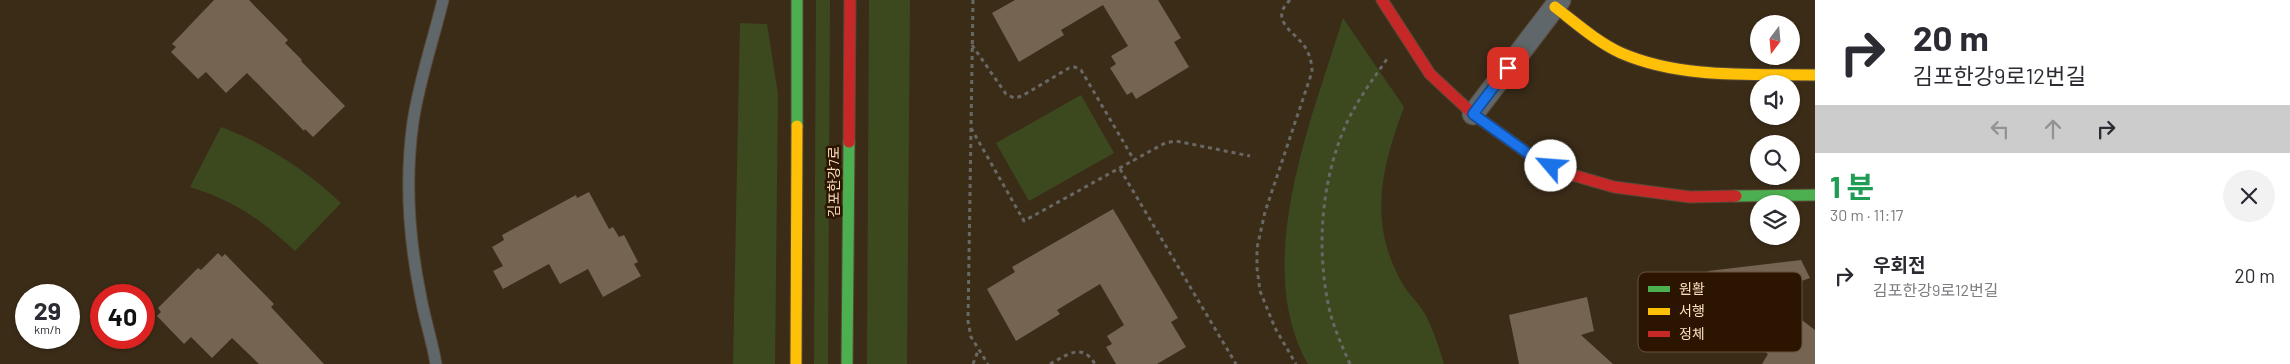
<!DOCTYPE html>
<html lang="ko">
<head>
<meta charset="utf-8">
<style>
  body { margin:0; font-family:Barlow,"Noto Sans KR",sans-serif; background:#f2f2f3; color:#2b2b33; height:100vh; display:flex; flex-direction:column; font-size:19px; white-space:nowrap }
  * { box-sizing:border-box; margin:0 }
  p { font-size:16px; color:#7c7c81 }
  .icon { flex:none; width:28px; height:28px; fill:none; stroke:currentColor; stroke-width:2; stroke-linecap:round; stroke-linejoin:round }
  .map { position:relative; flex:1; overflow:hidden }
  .details { display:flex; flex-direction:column; background:#fff; width:475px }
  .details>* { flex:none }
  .hud { background:#fff; color:#2b2b33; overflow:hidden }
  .needle { width:32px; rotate:196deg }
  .controls { position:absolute; left:1750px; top:15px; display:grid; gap:10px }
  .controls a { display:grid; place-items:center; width:50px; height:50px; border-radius:50%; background:#fff; box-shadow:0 1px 4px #0004; font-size:25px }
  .speed { position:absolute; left:15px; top:284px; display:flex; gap:10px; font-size:25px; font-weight:700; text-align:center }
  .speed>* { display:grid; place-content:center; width:65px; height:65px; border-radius:50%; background:#fff; box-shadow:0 1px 4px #0004; line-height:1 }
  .speed small { font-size:12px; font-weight:400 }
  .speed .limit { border:8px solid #d22; background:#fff; color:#111 }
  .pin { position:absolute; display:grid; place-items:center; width:42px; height:42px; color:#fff; margin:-21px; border-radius:10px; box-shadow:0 2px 8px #0006 }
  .me { position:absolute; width:55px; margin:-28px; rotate:297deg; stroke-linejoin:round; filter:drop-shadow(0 0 4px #0008) }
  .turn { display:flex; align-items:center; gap:18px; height:105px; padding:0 15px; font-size:22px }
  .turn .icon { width:65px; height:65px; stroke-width:2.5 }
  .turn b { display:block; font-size:35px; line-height:42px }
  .lanes { display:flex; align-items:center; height:48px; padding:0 15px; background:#0003; justify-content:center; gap:25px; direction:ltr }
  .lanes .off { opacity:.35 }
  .round { display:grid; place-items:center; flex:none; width:52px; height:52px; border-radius:26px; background:#f2f2f3 }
  .overview { display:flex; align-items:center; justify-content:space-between; height:85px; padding:0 15px }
  h1 { font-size:30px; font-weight:700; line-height:38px; color:#1e9e55 }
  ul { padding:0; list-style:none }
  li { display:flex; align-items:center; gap:15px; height:75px; padding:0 15px }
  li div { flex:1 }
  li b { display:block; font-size:19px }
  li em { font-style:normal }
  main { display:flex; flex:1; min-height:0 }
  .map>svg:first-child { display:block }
  .green { fill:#3c491e }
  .building { fill:#746451 }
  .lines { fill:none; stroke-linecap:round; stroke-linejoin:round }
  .lane-casing { stroke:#584836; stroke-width:13 }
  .street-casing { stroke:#584836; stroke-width:23 }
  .fast-casing { stroke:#584836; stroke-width:13 }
  .slow-casing { stroke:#584836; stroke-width:13 }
  .jam-casing { stroke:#584836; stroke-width:13 }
  .path { stroke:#696864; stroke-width:3; stroke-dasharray:4 4; stroke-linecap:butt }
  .lane { stroke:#60676a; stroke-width:11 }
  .street { stroke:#60676a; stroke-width:21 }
  .fast { stroke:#4caf50; stroke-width:11 }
  .slow { stroke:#ffc107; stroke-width:11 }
  .jam { stroke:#c62828; stroke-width:11 }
  .route-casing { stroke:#114b97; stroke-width:12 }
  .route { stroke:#1a73e8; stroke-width:9 }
  .labels { text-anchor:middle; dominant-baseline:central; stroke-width:5; stroke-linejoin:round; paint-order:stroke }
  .street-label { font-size:14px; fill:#fddfc1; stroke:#2b1500 }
  .key { fill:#2b1500; stroke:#6a523a; stroke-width:1 }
  .key-label { font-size:14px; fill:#fddfc1 }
</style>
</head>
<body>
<main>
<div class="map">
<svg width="1815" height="364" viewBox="0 0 1815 364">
  <rect width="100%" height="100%" fill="#3b2c18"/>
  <g class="green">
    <polygon points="816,0 830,0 828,364 814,364"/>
    <polygon points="869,0 910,0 907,364 867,364"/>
    <path d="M1343 18 1404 107C1381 169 1368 222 1402 283 1408 294 1419 303 1425 314 1433 329 1439 347 1444 364H1308C1251 264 1312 119 1343 18Z"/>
    <polygon points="740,23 767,24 778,94 775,364 733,364"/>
    <polygon points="1081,95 1114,153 1029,201 996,143"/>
    <path d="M221 127C266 144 306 170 341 203L295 251C260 219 237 202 190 187Z"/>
  </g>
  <g class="building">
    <polygon points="214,0 249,0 288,40 285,43 302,60 301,61 345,106 313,137 305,129 304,131 247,73 226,93 206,72 198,79 171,52 176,47 172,44"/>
    <polygon points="1015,0 1158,0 1181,38 1174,42 1189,67 1136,99 1132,92 1127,95 1110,68 1116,64 1111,56 1128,46 1103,5 1061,30 1064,35 1019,62 992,13"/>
    <polygon points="589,192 609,229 613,227 619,237 624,235 638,262 634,264 641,276 603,297 588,269 560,284 549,264 503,289 493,271 503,266 492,247 504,240 502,235 576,195 577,198"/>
    <polygon points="1113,209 1178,318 1171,322 1186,347 1157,364 1116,364 1106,347 1112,344 1107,336 1124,325 1100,284 1057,310 1060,314 1016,341 987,289 1015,272 1012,267"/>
    <polygon points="218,253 222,257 225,254 274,304 271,307 324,364 259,364 232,338 212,358 191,337 184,344 157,316 161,312 158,308 198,268 201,270"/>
    <polygon points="1801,260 1810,278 1719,310 1708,271"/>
    <polygon points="1587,297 1594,331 1581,335 1613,364 1519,364 1509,315"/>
    <polygon points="1794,314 1815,330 1815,364 1762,364 1768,354 1766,353"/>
  </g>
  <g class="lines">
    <defs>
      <path id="lane" d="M436 364C432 340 424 317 420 293 409 238 405 179 413 122 419 81 433 41 443 0"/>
      <polyline id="street" points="1473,114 1560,0"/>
      <g id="fast">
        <polyline points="797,126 797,0"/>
        <polyline points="1736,196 1815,195"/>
        <polyline points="847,364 849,142"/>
      </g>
      <g id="slow">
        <path d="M1555 7C1576 23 1597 42 1621 53 1681 79 1751 74 1815 75"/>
        <polyline points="796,364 797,126"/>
      </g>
      <g id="jam">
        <polyline points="1382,0 1430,74 1473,114 1533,157 1569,174 1614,187 1690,197 1736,196"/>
        <polyline points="849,142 850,0"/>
      </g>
    </defs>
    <use href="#lane" class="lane-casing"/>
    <use href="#street" class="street-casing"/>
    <use href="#fast" class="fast-casing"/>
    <use href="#slow" class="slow-casing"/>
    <use href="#jam" class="jam-casing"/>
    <g class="path">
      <polyline points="973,0 968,321 971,337 988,364"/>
      <path d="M1290 0C1270 19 1291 30 1302 43 1309 51 1312 62 1312 72L1265 212 1257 248V268L1260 291 1275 328 1296 364"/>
      <polyline points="972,45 1006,94 1014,98 1022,96 1069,68 1075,67 1081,70 1134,160 1165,143 1176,141 1250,156"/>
      <polyline points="971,128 1024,221 1134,160"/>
      <polyline points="1120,169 1236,364"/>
      <polyline points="973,364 978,351"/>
      <path d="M1050 364C1067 355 1082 342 1095 364"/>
      <path d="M1350 364C1341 344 1332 324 1328 303 1316 243 1322 176 1348 120 1359 98 1373 79 1387 59"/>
    </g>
    <use href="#lane" class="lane"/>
    <use href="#street" class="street"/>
    <use href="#fast" class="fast"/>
    <use href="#slow" class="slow"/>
    <use href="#jam" class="jam"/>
  </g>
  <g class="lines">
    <defs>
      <polyline id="route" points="1508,68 1473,114 1533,157 1551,166"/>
    </defs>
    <use href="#route" class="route-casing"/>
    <use href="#route" class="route"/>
  </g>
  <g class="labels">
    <g class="street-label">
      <text transform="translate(833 182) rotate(-90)">김포한강7로</text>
    </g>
  </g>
  <rect x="1638" y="272" width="164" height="80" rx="8" class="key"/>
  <rect x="1648" y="286" width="22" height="6" fill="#4caf50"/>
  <rect x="1648" y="308" width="22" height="7" fill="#ffc107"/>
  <rect x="1648" y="331" width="22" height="6" fill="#c62828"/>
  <g class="key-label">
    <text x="1679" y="294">원활</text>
    <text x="1679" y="316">서행</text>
    <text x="1679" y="339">정체</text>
  </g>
</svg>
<div class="controls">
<a><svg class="needle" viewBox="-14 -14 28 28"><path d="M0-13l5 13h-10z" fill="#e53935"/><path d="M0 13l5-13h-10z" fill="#7c7c81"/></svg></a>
<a><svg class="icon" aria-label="sound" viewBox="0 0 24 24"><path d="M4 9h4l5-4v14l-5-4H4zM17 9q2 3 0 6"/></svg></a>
<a><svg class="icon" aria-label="search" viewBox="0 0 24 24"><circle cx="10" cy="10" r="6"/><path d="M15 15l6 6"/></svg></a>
<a><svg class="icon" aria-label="layers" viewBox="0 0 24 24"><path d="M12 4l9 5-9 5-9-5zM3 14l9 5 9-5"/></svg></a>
</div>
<div class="speed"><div>29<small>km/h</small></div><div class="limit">40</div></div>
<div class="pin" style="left:1508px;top:68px;background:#d93025"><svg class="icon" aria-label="arrive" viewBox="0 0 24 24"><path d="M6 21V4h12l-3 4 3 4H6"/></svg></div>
<svg class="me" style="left:1551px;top:166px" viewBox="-20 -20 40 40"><circle r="19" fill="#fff"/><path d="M0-13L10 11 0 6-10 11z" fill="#1a73e8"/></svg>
</div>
<section class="details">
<div class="hud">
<div class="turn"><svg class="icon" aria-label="right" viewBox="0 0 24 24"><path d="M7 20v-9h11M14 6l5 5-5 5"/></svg><div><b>20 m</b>김포한강9로12번길</div></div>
<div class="lanes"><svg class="icon off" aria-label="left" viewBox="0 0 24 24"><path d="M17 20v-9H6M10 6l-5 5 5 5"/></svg><svg class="icon off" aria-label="ahead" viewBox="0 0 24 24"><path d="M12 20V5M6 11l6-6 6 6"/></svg><svg class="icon" aria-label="right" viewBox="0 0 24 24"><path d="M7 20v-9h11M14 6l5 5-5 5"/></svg></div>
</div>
<div class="overview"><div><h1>1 분</h1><p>30 m · 11:17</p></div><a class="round"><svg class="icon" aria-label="close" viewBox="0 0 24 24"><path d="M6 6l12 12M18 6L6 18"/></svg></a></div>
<ul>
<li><svg class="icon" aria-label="right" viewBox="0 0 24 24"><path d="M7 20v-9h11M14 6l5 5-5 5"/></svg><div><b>우회전</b><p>김포한강9로12번길</p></div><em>20 m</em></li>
</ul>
</section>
</main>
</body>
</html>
